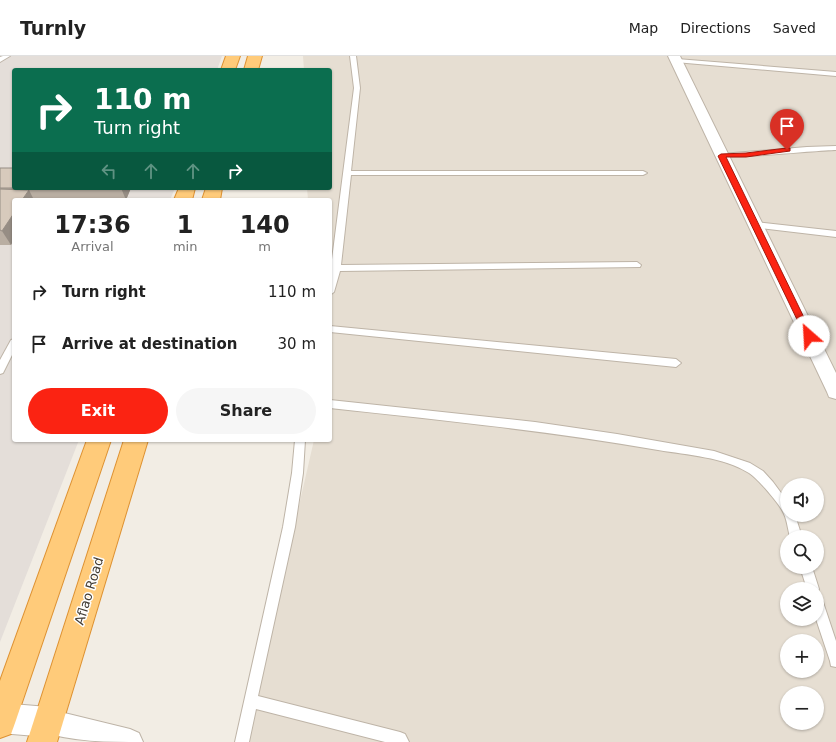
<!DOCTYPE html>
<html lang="en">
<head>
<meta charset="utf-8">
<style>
  body { margin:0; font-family:"DejaVu Sans",sans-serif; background:#f6f6f6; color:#222; height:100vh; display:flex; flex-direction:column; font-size:15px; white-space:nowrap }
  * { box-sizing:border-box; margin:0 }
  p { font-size:13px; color:#767676 }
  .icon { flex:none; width:22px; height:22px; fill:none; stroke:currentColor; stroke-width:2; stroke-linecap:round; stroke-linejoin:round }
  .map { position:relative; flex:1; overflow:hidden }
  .drawer { position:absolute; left:12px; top:142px; width:320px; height:244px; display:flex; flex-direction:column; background:#fff; border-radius:4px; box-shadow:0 1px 3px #0004 }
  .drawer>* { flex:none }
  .top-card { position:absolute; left:12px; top:12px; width:320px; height:122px; border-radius:4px; box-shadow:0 1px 3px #0004; background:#0b6e4f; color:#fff; overflow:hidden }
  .tools { position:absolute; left:780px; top:422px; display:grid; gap:8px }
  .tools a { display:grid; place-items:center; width:44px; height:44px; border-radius:50%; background:#fff; box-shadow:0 1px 3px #0004; font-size:20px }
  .pin { position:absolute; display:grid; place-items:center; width:34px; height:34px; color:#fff; margin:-41px -17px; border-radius:50% 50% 50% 0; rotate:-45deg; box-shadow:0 0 4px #0007 }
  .pin .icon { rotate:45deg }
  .me { position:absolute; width:44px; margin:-22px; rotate:334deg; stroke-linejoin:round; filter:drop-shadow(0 0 3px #0008) }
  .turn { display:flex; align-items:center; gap:14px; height:84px; padding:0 16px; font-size:18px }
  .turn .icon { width:52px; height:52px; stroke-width:2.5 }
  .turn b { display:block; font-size:28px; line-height:34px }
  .lanes { display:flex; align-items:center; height:38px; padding:0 16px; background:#0003; justify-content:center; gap:20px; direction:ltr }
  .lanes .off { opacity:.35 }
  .eta { display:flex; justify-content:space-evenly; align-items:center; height:68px; text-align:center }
  .eta b { font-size:24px; font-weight:800; line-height:28px }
  .action { display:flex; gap:8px; margin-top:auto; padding:8px 16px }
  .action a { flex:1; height:46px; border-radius:24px; background:#fb2312; color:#fff; font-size:16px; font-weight:800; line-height:46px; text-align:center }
  .action a+a { background:#f6f6f6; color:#222 }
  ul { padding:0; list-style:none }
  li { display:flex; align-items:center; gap:12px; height:52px; padding:0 16px }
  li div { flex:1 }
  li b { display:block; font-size:15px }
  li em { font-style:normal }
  header { display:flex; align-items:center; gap:24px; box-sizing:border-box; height:56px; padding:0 20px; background:#fff; border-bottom:1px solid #e0e0e0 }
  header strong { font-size:19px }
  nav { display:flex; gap:22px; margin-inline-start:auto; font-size:14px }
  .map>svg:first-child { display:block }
  .residential { fill:#e6ded2; fill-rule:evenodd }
  .industrial { fill:#e4ded9 }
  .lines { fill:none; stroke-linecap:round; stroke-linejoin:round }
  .service-casing { stroke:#beb4a7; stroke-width:2 }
  .minor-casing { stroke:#beb4a7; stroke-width:2 }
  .tertiary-casing { stroke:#beb4a7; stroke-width:2 }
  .trunk-casing { stroke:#de9232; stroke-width:2 }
  .service { fill:#fff; fill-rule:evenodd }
  .minor { fill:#fff; fill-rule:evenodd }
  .tertiary { fill:#fff; fill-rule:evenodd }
  .trunk { fill:#ffcb7a; fill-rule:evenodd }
  .wall { fill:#b9aea2 }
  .shaded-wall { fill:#968d84 }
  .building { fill:#d7cabc; stroke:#968d84 }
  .route { fill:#fb2312; stroke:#a3170c }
  .labels { text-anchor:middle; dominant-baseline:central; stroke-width:3; stroke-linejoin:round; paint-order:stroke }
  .near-street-label { font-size:13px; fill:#443d34; stroke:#fff }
</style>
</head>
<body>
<header>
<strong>Turnly</strong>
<nav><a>Map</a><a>Directions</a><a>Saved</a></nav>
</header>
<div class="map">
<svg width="836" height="686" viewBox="0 0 836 686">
  <rect width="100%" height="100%" fill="#f2ede4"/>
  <path class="residential" d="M303 0H836V686H245L314 384H330V144H308L307 132H330V14H304ZM787 429H817V459H787ZM787 481H817V511H787ZM787 533H817V563H787ZM787 585H817V615H787ZM787 637H817V667H787Z"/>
  <polygon class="industrial" points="0,0 222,0 217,14 14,14 14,132 175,132 170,144 14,144 14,384 79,384 0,586"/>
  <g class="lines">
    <defs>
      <g id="service">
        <polygon points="3,0 10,0 0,6 0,1"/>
        <polygon points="350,0 356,0 360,32 351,115 643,115 647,117 643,119 351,119 341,209 637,206 641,209 640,211 340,215 334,236 330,239 330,219 354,32"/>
        <polygon points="677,3 836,16 836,20 675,6 675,4"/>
        <path d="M836 90V94C820 94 723 104 717 100L721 98 807 91Z"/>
        <polygon points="755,166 836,175 836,181 752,171 752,167"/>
        <polygon points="330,270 676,303 681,307 676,311 330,276"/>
        <polygon points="14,283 14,295 3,317 0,318 0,304 11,284"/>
        <path d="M330 344 535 366 617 378 714 395 750 407 763 415 773 426 787 445V459H795L802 481H790C788 474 787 464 784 458 780 448 758 423 749 417 723 401 688 399 658 394 549 375 440 364 330 352Z"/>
        <polygon points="295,384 305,384 303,417 295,471 258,640 400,676 405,678 409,686 385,686 256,653 249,686 235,686 283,471 292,417"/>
        <polygon points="800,511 812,511 819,533 817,537 817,533 807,533"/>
        <polygon points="817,540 821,542 823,546 836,585 836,611 831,610 830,605 816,563"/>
      </g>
      <g id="minor">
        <polygon points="668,0 680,0 836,317 836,343 829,341 827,336"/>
        <path d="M48 653 130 673 139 677 143 686C107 686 73 686 39 675L35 666 39 657Z"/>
      </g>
      <polygon id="tertiary" points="0,647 48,651 59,655 63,666 59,677 48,681 0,677"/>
      <g id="trunk">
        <polygon points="226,0 240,0 235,14 221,14"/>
        <polygon points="248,0 262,0 258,14 244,14"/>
        <polygon points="179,132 195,132 192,144 174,144"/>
        <polygon points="206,132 222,132 220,144 202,144"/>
        <polygon points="87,384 111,384 15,667 11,678 0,682 0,625"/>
        <polygon points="124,384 148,384 57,686 27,686"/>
      </g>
    </defs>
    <use href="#service" class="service-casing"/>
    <use href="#minor" class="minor-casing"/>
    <use href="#tertiary" class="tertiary-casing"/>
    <use href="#trunk" class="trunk-casing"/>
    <use href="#service" class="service"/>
    <use href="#minor" class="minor"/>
    <use href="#tertiary" class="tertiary"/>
    <use href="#trunk" class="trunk"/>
  </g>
  <polygon class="wall" points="0,112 14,132 131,132 126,144 14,144 11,189 0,189"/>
  <g class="shaded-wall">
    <polygon points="121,132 131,132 126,144"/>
    <polygon points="29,134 34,144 22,144"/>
    <polygon points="14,157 14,184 11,189 2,175"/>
  </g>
  <g class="building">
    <polygon points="0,112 14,112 14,132 19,132 0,132"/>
    <polygon points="0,133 29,134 22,144 14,144 14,157 2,175 0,174"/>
  </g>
  <polygon class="route" points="787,92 790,92 790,95 746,101 726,101 813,280 809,283 805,280 718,100 721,98 746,97"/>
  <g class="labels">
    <g class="near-street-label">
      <text transform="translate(89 535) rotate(-73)">Aflao Road</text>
    </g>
  </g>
</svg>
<div class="tools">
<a><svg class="icon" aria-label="sound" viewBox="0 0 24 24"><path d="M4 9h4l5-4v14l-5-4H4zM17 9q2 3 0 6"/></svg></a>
<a><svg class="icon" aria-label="search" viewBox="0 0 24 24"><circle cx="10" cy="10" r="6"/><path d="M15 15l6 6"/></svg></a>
<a><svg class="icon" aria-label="layers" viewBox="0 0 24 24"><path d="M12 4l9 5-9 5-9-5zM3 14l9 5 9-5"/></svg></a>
<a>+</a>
<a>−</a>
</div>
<div class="pin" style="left:787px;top:94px;background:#d93025"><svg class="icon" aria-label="arrive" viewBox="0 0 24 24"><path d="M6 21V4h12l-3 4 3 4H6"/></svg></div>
<svg class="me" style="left:809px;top:280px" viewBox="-20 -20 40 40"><circle r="19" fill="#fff"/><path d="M0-13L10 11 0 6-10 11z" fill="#fb2312"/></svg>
<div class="top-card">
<div class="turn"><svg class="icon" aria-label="right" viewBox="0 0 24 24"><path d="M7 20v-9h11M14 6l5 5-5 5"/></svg><div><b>110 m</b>Turn right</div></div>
<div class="lanes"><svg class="icon off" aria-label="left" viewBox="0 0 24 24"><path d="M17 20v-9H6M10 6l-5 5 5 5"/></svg><svg class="icon off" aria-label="ahead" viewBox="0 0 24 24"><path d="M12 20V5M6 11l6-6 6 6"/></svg><svg class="icon off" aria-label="ahead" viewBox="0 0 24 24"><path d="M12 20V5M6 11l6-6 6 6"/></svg><svg class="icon" aria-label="right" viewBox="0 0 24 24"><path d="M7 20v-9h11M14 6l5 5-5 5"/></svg></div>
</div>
<section class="drawer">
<div class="eta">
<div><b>17:36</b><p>Arrival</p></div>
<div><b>1</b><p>min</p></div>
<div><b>140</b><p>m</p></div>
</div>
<ul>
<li><svg class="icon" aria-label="right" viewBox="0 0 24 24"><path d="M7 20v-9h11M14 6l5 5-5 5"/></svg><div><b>Turn right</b></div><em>110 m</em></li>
<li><svg class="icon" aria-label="arrive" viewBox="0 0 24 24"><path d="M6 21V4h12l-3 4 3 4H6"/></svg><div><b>Arrive at destination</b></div><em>30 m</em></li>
</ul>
<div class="action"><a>Exit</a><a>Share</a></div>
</section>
</div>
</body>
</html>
